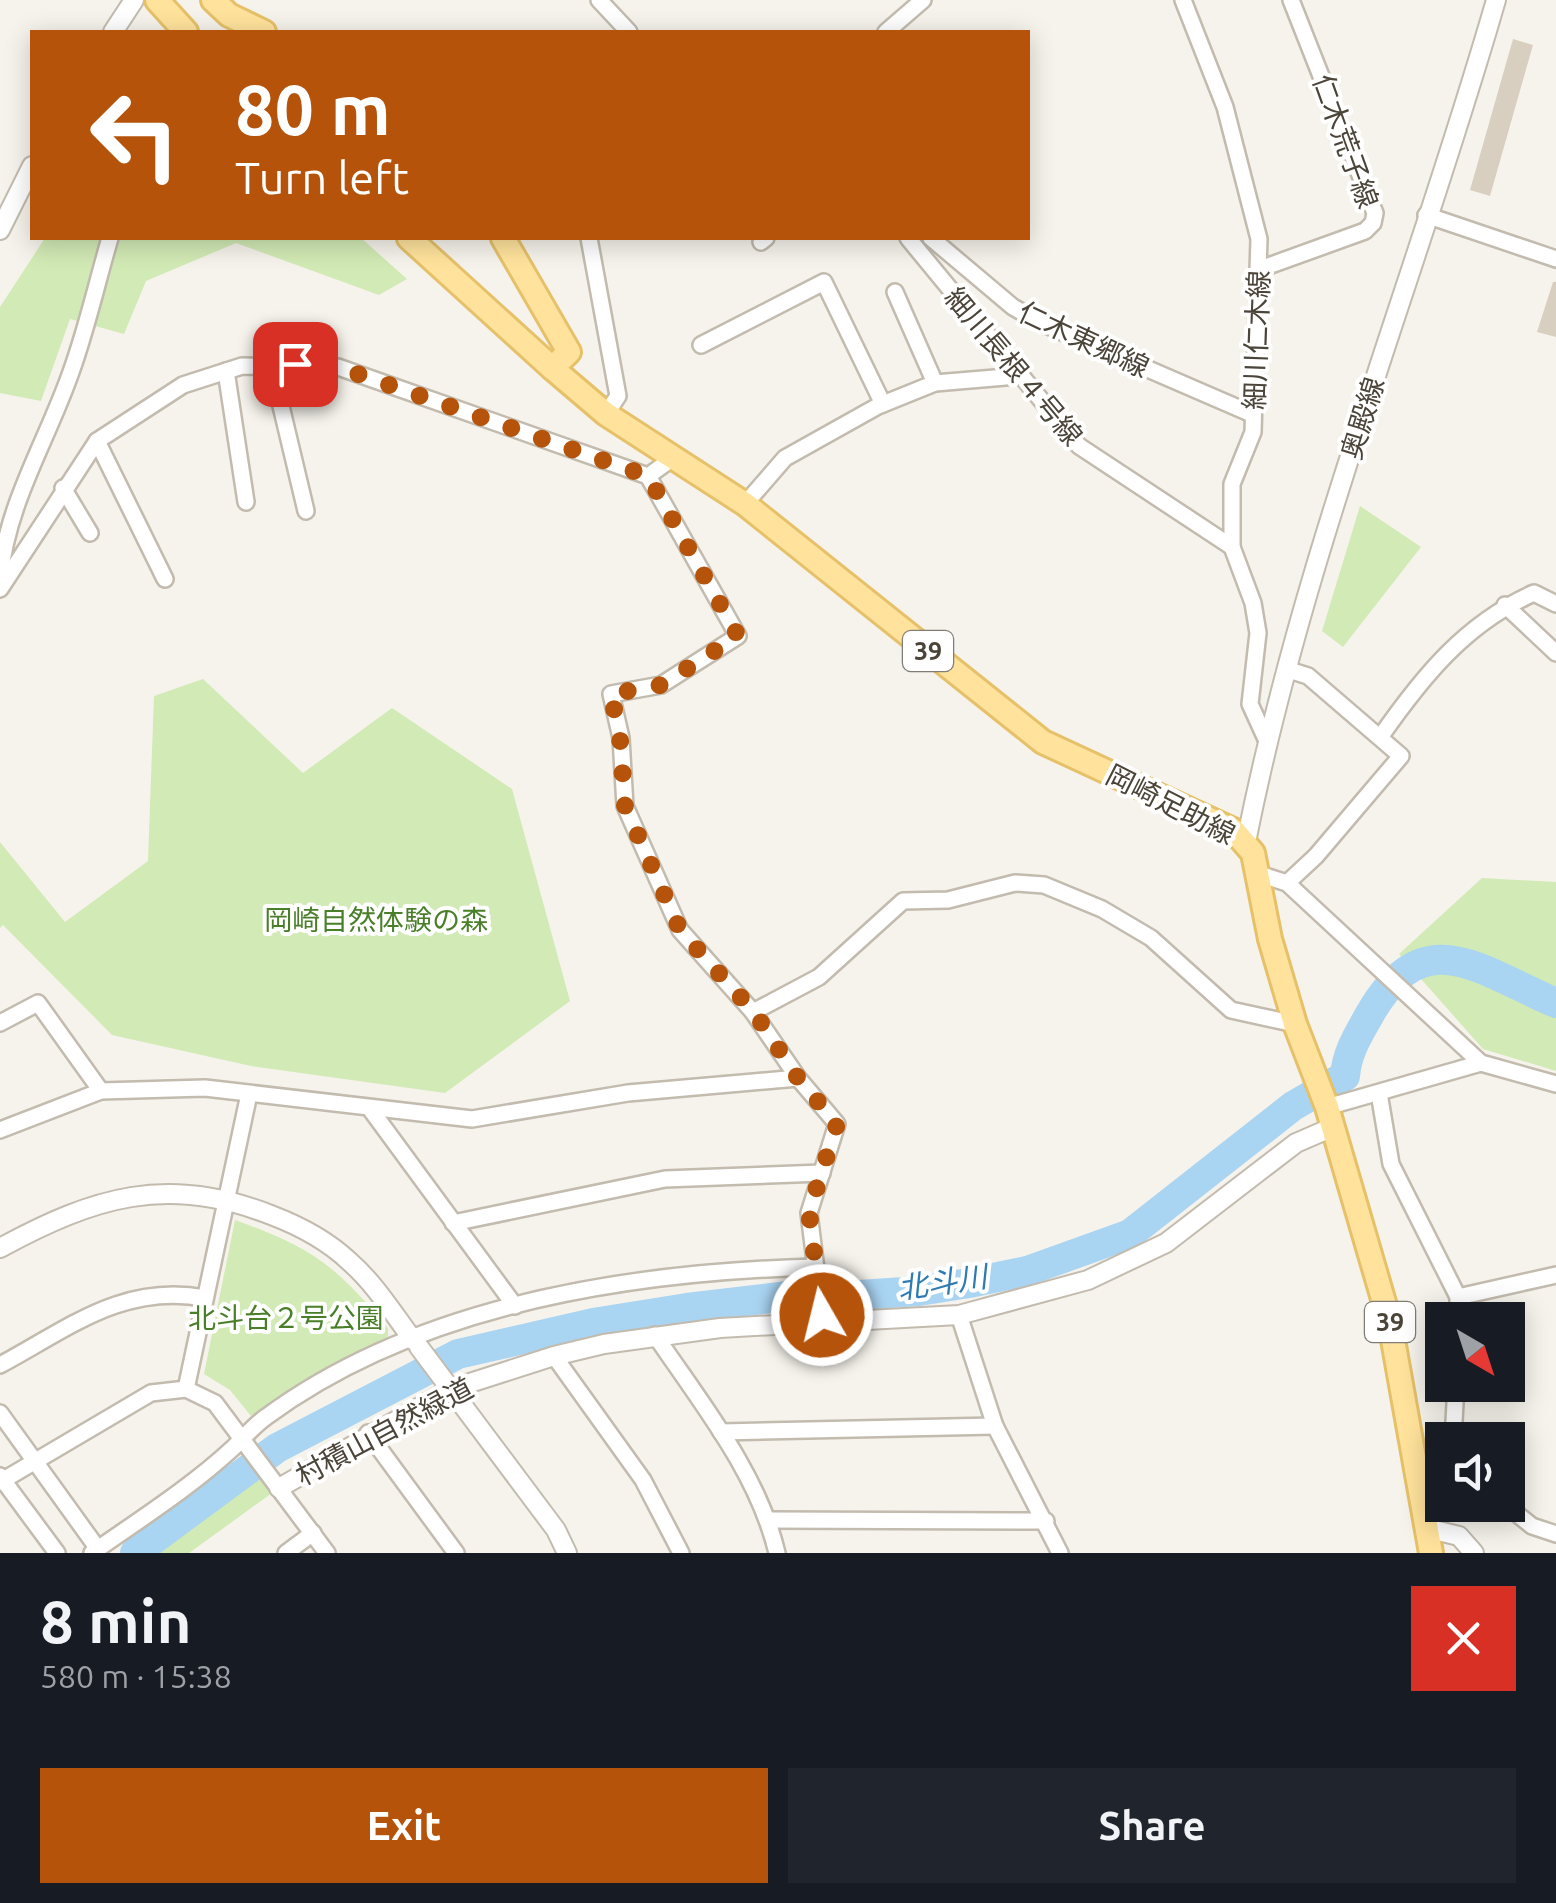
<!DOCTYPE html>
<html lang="en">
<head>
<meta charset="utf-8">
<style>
  body { margin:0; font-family:Ubuntu,"Noto Sans JP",sans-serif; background:#20242c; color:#f1f3f6; height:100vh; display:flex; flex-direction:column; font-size:38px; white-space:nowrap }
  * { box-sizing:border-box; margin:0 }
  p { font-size:32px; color:#9ea1a6 }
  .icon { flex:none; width:55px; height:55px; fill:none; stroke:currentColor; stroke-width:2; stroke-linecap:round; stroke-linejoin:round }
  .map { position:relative; height:1553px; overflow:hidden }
  .sheet { display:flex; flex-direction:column; background:#171b24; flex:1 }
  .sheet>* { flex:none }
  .top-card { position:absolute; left:30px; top:30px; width:1000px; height:210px; border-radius:0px; box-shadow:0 5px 25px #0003; background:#b45309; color:#fff; overflow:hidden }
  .needle { width:65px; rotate:141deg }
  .controls { position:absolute; left:1425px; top:1302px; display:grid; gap:20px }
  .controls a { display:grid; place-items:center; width:100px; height:100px; border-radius:0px; background:#171b24; box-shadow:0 5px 25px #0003; font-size:50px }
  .pin { position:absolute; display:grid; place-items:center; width:85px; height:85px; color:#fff; margin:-42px; border-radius:20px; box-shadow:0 5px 15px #0006 }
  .me { position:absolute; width:110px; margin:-55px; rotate:352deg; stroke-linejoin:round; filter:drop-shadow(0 0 8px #0008) }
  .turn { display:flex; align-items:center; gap:35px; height:210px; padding:0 40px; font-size:45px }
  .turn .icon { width:130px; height:130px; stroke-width:2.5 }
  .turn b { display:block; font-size:70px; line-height:85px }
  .round { display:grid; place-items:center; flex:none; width:105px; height:105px; border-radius:0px; background:#20242c }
  .summary { display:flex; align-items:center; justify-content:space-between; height:170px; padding:0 40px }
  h1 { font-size:60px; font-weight:700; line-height:75px }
  .action { display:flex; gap:20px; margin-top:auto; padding:20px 40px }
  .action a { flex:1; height:115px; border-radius:0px; background:#b45309; color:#fff; font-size:40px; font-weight:700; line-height:115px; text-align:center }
  .action a+a { background:#20242c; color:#f1f3f6 }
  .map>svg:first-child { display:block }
  .green { fill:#d2eab5 }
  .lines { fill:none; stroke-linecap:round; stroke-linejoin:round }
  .river { stroke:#a9d4f2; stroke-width:30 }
  .building { fill:#d8cfc1 }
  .minor-casing { stroke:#c2bbae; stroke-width:20 }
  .tertiary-casing { stroke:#c2bbae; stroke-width:22 }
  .primary-casing { stroke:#e6c16a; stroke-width:28 }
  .minor { stroke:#fff; stroke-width:15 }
  .tertiary { stroke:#fff; stroke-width:18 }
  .primary { stroke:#ffe39c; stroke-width:22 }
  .route { stroke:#b45309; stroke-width:18; stroke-dasharray:0 32.4 }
  .labels { text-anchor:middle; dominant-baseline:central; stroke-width:8; stroke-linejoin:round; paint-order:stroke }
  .shield { fill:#fff; stroke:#817c74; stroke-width:2.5 }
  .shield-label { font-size:25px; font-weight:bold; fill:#4b4439 }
  .street-label { font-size:28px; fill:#4b4439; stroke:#fff }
  .park-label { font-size:28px; fill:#4a7f2a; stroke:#fff }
  .water-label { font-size:30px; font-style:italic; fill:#2e7ab2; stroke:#fff }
</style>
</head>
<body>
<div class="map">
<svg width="1556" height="1553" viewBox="0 0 1556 1553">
  <rect width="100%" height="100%" fill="#f6f3ec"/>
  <g class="green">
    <polygon points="45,238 361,238 407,279 379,295 236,243 146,281 124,334 70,319 41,401 0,393 0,307"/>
    <polygon points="1360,506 1421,547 1343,647 1322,631"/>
    <polygon points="203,679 303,773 392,708 512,789 570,1001 445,1093 251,1066 112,1035 3,925 0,928 0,842 65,922 148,861 154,696"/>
    <polygon points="1482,878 1556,882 1556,1071 1483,1049 1399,954"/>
    <path d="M235 1220C313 1248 335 1265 388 1328V1337L251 1416 230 1390 204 1374Z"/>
    <polygon points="262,1466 279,1488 189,1553 143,1553"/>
  </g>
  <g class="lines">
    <path class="river" d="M135 1553 277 1448 458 1354 593 1323 687 1308 796 1295 829 1297 919 1291 969 1283 1027 1271 1130 1234 1293 1106 1345 1076C1347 1051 1359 1034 1371 1012 1425 920 1480 971 1556 1003"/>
  </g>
  <g class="building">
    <polygon points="1513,39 1533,45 1490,196 1470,190"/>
    <polygon points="1553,282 1556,282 1556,337 1537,332"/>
  </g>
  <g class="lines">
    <defs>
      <g id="minor">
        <polyline points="599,0 629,32"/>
        <polyline points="1183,0 1225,107 1259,239 1253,432 1232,484 1232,547 1253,603 1258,633 1250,704 1266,739"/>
        <polyline points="886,32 923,0"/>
        <polyline points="1426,215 1556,259"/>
        <polyline points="589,238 618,396 606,414"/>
        <polyline points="908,238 1079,446 1232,547"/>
        <polyline points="931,238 1013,307 1037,321 1252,414"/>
        <polyline points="761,242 766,238"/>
        <polyline points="1260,269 1365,231 1373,223 1375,213 1291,0"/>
        <polyline points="895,292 935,383"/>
        <polyline points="701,345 824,282 883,404"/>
        <polyline points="271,364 306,511"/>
        <polyline points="226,371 246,502"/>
        <polyline points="97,441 165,579"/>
        <polyline points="648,476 738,636 661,685 611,694 621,738 625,806 680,930 753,1012 798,1078 837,1124 809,1213 823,1325"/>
        <polyline points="63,488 90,533"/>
        <polyline points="745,504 785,458 878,406 935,383 1019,376"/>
        <path d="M0 577C7 503 47 441 71 372 87 328 97 282 110 238"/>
        <polyline points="0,589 97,441 183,385 242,366 338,367 648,476 673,458"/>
        <polyline points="1505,605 1556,653"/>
        <path d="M1381 736C1423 676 1466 623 1534 593L1556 604"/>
        <polyline points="1256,873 1287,883 1481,1063 1556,1084"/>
        <polyline points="1287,883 1316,856 1401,756 1308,676 1289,670"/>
        <polyline points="753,1012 819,977 903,901 948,900 1015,883 1044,885 1102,909 1151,938 1231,1010 1295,1024"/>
        <polyline points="0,1023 38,1003 101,1091"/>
        <polyline points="1379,1093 1391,1164 1458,1297 1458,1320"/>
        <polyline points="1327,1107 1481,1063"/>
        <polyline points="371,1110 515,1306"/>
        <polyline points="0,1130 101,1091 205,1088 472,1119 628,1093 798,1078"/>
        <polyline points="453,1223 665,1179 822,1173"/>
        <polyline points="1458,1297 1556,1275"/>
        <polyline points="959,1315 995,1426 1060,1553"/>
        <path d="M655 1335C701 1403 758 1473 777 1553"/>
        <polyline points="554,1356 643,1480 681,1553"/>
        <path d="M0 1365C69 1328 123 1283 205 1298"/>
        <polyline points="186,1389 249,1094"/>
        <polyline points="0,1413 98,1549"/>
        <polyline points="721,1432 995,1426"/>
        <polyline points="368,1433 456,1553"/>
        <polyline points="1453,1440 1456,1385"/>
        <polyline points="0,1476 57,1553"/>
        <polyline points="0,1482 151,1393 186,1389 215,1403 327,1553"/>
        <polyline points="1506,1505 1532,1526 1556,1534"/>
        <polyline points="769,1520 1046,1521"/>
        <path d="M92 1553C139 1520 191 1487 233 1448 244 1438 253 1426 266 1417 419 1304 630 1272 815 1267"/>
        <polyline points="286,1553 313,1533"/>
      </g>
      <g id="tertiary">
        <polyline points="113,32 134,0"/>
        <polyline points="0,230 32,166"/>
        <path d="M1246 842C1303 554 1415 281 1496 0"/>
        <path d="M0 1248C94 1197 167 1174 271 1215 300 1226 327 1240 350 1262 375 1284 393 1313 413 1340"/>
        <polyline points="419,1347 556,1530 567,1553"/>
        <polyline points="279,1488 451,1389 554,1356 604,1344 720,1328 959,1315 1088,1280 1166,1243 1296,1143 1333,1127"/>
        <polyline points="1426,1528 1459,1536 1474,1553"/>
      </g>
      <g id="primary">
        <polyline points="157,0 186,32"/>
        <polyline points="213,0 229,15 264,32"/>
        <polyline points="409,238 552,368"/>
        <polyline points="503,238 569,352 552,368 606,414 745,504 1043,742 1233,830 1253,853 1270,939 1295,1024 1327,1107 1390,1323 1431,1553"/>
      </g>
    </defs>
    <use href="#minor" class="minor-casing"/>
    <use href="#tertiary" class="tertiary-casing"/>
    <use href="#primary" class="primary-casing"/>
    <use href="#minor" class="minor"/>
    <use href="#tertiary" class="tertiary"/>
    <use href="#primary" class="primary"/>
  </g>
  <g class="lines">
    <polyline class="route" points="295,364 338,367 648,476 738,636 661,685 611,694 620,738 625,806 680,930 754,1012 798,1078 837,1124 809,1212 822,1315"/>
  </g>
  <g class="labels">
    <g class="shield">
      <rect x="903" y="631" width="50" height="40" rx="8"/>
      <rect x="1365" y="1302" width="50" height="40" rx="8"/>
    </g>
    <g class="shield-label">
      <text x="928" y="651">39</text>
      <text x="1390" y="1322">39</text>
    </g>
    <g class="street-label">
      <text transform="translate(1346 141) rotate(70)">仁木荒子線</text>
      <text transform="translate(1084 339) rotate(25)">仁木東郷線</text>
      <text transform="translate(1256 340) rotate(-88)">細川仁木線</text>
      <text transform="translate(1014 366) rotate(50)">細川長根４号線</text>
      <text transform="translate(1362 418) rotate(-73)">奥殿線</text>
      <text transform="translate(1171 804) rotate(27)">岡崎足助線</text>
      <text transform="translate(384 1431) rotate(-28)">村積山自然緑道</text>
    </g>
    <g class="park-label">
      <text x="376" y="919">岡崎自然体験の森</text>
      <text x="286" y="1317">北斗台２号公園</text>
    </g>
    <g class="water-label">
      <text transform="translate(942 1282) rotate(-8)">北斗川</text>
    </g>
  </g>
</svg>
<div class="controls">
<a><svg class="needle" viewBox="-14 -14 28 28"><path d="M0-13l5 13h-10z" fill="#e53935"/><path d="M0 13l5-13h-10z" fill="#9ea1a6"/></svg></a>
<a><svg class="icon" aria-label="sound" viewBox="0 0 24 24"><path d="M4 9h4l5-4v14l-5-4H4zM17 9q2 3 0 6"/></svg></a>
</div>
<div class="pin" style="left:295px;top:364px;background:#d93025"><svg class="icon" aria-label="arrive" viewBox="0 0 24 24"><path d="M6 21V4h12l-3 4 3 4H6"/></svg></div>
<svg class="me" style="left:822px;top:1315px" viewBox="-20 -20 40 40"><circle r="17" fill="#b45309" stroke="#fff" stroke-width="3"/><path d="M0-11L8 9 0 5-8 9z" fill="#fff"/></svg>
<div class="top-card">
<div class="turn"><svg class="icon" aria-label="left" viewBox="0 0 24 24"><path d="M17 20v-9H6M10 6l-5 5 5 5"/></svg><div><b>80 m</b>Turn left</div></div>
</div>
</div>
<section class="sheet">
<div class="summary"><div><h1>8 min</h1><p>580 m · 15:38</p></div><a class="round" style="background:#d93025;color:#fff"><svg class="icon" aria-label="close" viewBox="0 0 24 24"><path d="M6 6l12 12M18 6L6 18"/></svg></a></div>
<div class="action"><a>Exit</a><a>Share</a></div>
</section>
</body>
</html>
